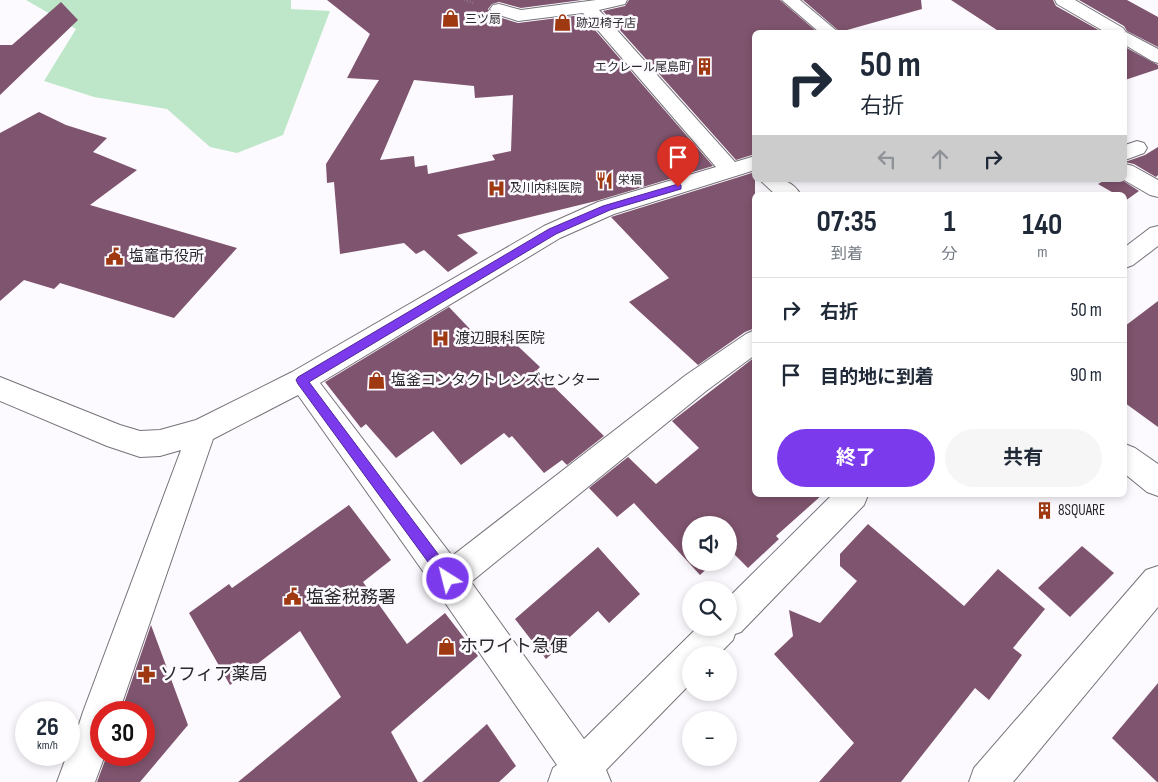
<!DOCTYPE html>
<html lang="ja">
<head>
<meta charset="utf-8">
<style>
  body { margin:0; font-family:"Sofia Sans Condensed","Noto Sans JP",sans-serif; background:#f6f6f7; color:#1f2937; height:100vh; display:flex; flex-direction:column; font-size:19px; white-space:nowrap }
  * { box-sizing:border-box; margin:0 }
  p { font-size:16px; color:#747a83 }
  .icon { flex:none; width:28px; height:28px; fill:none; stroke:currentColor; stroke-width:2; stroke-linecap:round; stroke-linejoin:round }
  .map { position:relative; flex:1; overflow:hidden }
  .side { position:absolute; left:752px; top:192px; width:375px; height:305px; display:flex; flex-direction:column; background:#fff; border-radius:8px; box-shadow:0 2px 8px #0003 }
  .side>* { flex:none }
  .hud { position:absolute; left:752px; top:30px; width:375px; height:152px; border-radius:8px; box-shadow:0 2px 8px #0003; background:#fff; color:#1f2937; overflow:hidden }
  .fabs { position:absolute; left:682px; top:516px; display:grid; gap:10px }
  .fabs a { display:grid; place-items:center; width:55px; height:55px; border-radius:50%; background:#fff; box-shadow:0 2px 8px #0003; font-size:25px }
  .speed { position:absolute; left:15px; top:701px; display:flex; gap:10px; font-size:25px; font-weight:700; text-align:center }
  .speed>* { display:grid; place-content:center; width:65px; height:65px; border-radius:50%; background:#fff; box-shadow:0 2px 8px #0003; line-height:1 }
  .speed small { font-size:12px; font-weight:400 }
  .speed .limit { border:8px solid #d22; background:#fff; color:#111 }
  .pin { position:absolute; display:grid; place-items:center; width:42px; height:42px; color:#fff; margin:-51px -21px; border-radius:50% 50% 50% 0; rotate:-45deg; box-shadow:0 0 5px #0007 }
  .pin .icon { rotate:45deg }
  .me { position:absolute; width:55px; margin:-28px; rotate:324deg; stroke-linejoin:round; filter:drop-shadow(0 0 4px #0008) }
  .turn { display:flex; align-items:center; gap:18px; height:105px; padding:0 25px; font-size:22px }
  .turn .icon { width:65px; height:65px; stroke-width:2.5 }
  .turn b { display:block; font-size:35px; line-height:42px }
  .lanes { display:flex; align-items:center; height:48px; padding:0 25px; background:#0003; justify-content:center; gap:25px; direction:ltr }
  .lanes .off { opacity:.35 }
  .eta { display:flex; justify-content:space-evenly; align-items:center; height:85px; text-align:center }
  .eta b { font-size:30px; font-weight:700; line-height:35px }
  .cta { display:flex; gap:10px; margin-top:auto; padding:10px 25px }
  .cta a { flex:1; height:58px; border-radius:30px; background:#7c3aed; color:#fff; font-size:20px; font-weight:700; line-height:58px; text-align:center }
  .cta a+a { background:#f6f6f7; color:#1f2937 }
  ul { padding:0; list-style:none }
  li { display:flex; align-items:center; gap:15px; height:65px; padding:0 25px; border-top:1px solid #e0e1e3 }
  li div { flex:1 }
  li b { display:block; font-size:19px }
  li em { font-style:normal }
  .map>svg:first-child { display:block }
  .green { fill:#bee7c9 }
  .building { fill:#7f546e; fill-rule:evenodd }
  .lines { fill:none; stroke-linecap:round; stroke-linejoin:round }
  .minor-casing { stroke:#767279; stroke-width:2 }
  .path { stroke:#a2a0a4; stroke-width:2.5; stroke-dasharray:0.5 2.5; stroke-linecap:butt }
  .minor { fill:#fff; fill-rule:evenodd }
  .route { fill:#7c3aed; stroke:#51269a }
  .labels { text-anchor:middle; dominant-baseline:central; stroke-width:5; stroke-linejoin:round; paint-order:stroke }
  .far-poi-label { font-size:12px; fill:#2a282b; stroke:#fdfaff; text-anchor:start }
  .poi-label { font-size:15px; fill:#2a282b; stroke:#fdfaff; text-anchor:start }
  .near-poi-label { font-size:18px; fill:#2a282b; stroke:#fdfaff; text-anchor:start }
</style>
</head>
<body>
<div class="map">
<svg width="1158" height="782" viewBox="0 0 1158 782">
  <rect width="100%" height="100%" fill="#fdfaff"/>
  <polygon class="green" points="26,0 291,0 291,9 330,11 283,135 237,153 210,147 167,109 94,97 44,81 76,29"/>
  <g class="building">
    <path d="M327 0H582L521 8 499 2 492 4 488 9 492 15 518 23 582 15 713 166 596 201 457 235 478 253 448 272 424 250 416 254 404 243 340 254 334 182 327 183 326 164 379 80 347 78 370 34ZM414 80 474 86 475 98 513 95 511 151 492 155 495 160 428 174 427 165 415 167 414 156 380 160Z"/>
    <polygon points="629,0 780,0 817,32 755,32 755,154 736,160 603,11 625,6"/>
    <polygon points="803,0 921,0 922,9 840,32"/>
    <polygon points="951,0 1053,0 1056,6 1102,32 1000,32"/>
    <polygon points="1079,0 1127,0 1158,17 1158,47 1127,31 1124,26"/>
    <polygon points="61,2 78,20 0,95 0,45 12,45"/>
    <polygon points="1125,47 1158,65 1158,69 1125,80"/>
    <polygon points="39,112 66,125 107,138 93,152 137,170 90,205 237,248 174,318 60,283 54,289 24,280 0,301 0,133"/>
    <polygon points="1158,147 1158,175 1156,177 1134,164 1125,162 1145,155"/>
    <polygon points="755,172 755,328 745,332 698,365 629,302 669,278 611,217"/>
    <polygon points="1105,180 1122,180 1139,191 1125,201 1125,195 1117,195 1098,184"/>
    <polygon points="1158,301 1158,427 1125,403 1125,326"/>
    <polygon points="449,307 487,347 505,334 540,367 537,370 604,436 567,465 562,460 544,473 512,436 509,438 504,433 461,465 433,431 396,458 366,424 361,428 325,382"/>
    <polygon points="755,357 755,495 822,495 776,536 779,539 748,568 729,549 729,525 691,525 691,562 714,562 700,575 634,503 617,517 589,488 628,457 656,484 699,448 672,421"/>
    <polygon points="349,505 391,560 363,582 407,644 445,613 478,656 391,732 418,782 238,782 341,697 300,631 230,685 189,613 229,584 232,588"/>
    <polygon points="868,524 964,606 998,569 1045,609 1013,648 1022,655 989,700 975,688 901,782 819,782 854,743 774,654 793,636 789,610 820,623 857,581 840,566 840,554"/>
    <polygon points="1082,546 1114,573 1070,617 1038,588"/>
    <polygon points="598,547 640,594 609,623 598,611 546,659 515,619"/>
    <polygon points="151,625 188,725 140,782 97,782 107,755 144,755 144,712 121,712"/>
    <polygon points="1158,683 1158,782 1157,782 1112,738"/>
    <polygon points="487,724 516,766 499,782 422,782"/>
  </g>
  <g class="lines">
    <defs>
      <g id="minor">
        <polygon points="596,0 627,0 625,4 599,10 735,162 755,156 755,170 614,214 560,238 320,383 452,556 686,375 746,334 755,330 755,355 706,391 471,582 584,739 697,628 729,628 729,597 832,495 868,495 864,505 741,632 735,634 733,640 718,655 691,655 691,683 606,770 611,782 548,782 553,768 557,765 437,591 298,395 213,439 119,712 101,712 101,755 105,755 95,782 57,782 67,755 69,755 83,712 181,450 160,456 140,457 107,446 0,401 0,377 120,425 140,431 160,430 196,420 292,372 544,226 598,202 716,167 583,13 518,21 493,13 490,9 493,5 499,4 521,10"/>
        <polygon points="782,0 800,0 838,32 819,32"/>
        <polygon points="1055,0 1075,0 1123,28 1126,32 1158,49 1158,63 1152,61 1125,45 1125,32 1105,32 1057,4"/>
        <polygon points="1137,141 1144,143 1147,148 1144,153 1125,160 1125,145"/>
        <polygon points="1125,164 1133,166 1158,180 1158,197 1150,195 1124,180"/>
        <path d="M760 180C778 180 790 177 801 195H776Z"/>
        <polygon points="1158,226 1158,246 1133,265 1125,268 1125,247 1150,228"/>
        <polygon points="1125,444 1135,448 1158,464 1158,496 1147,492 1125,474"/>
        <polygon points="1158,566 1158,607 1013,782 969,782 974,768 1146,570"/>
      </g>
    </defs>
    <use href="#minor" class="minor-casing"/>
    <polyline class="path" points="464,0 475,3"/>
    <use href="#minor" class="minor"/>
  </g>
  <polygon class="route" points="678,184 681,185 681,189 610,210 556,234 309,382 453,574 455,579 453,584 448,586 444,584 298,384 296,380 298,377 549,229 603,206"/>
  <defs>
    <symbol id="shop-bare" viewBox="-9 -9 18 18"><path d="M-5-2.5h2.3a2.7 3.5 0 0 1 5.4 0H5L5.5 6h-11ZM-1.5-2.5h3a1.5 2.3 0 0 0-3 0Z" fill="#9f3912" stroke="#fdfaff" stroke-width="2.5" paint-order="stroke"/></symbol>
    <symbol id="building-bare" viewBox="-9 -9 18 18"><path d="M-4-6H4V6H1V3H-1V6H-4ZM-2.5-4.3h1.7v1.8h-1.7ZM.8-4.3h1.7v1.8H.8ZM-2.5-1h1.7V.8h-1.7ZM.8-1h1.7V.8H.8Z" fill="#9f3912" stroke="#fdfaff" stroke-width="2.5" paint-order="stroke"/></symbol>
    <symbol id="restaurant-bare" viewBox="-9 -9 18 18"><path d="M-5-6h1v4h1v-4h1v4h1v-4h1v5L-1.5 .5V6h-2V.5L-5-1ZM5-6V6H3V1.5H1.5Q1.5-4 5-6Z" fill="#9f3912" stroke="#fdfaff" stroke-width="2.5" paint-order="stroke"/></symbol>
    <symbol id="hospital-bare" viewBox="-9 -9 18 18"><path d="M-5-5h3v3.5h4V-5h3V5h-3V1.5h-4V5h-3Z" fill="#9f3912" stroke="#fdfaff" stroke-width="2.5" paint-order="stroke"/></symbol>
    <symbol id="civic-bare" viewBox="-9 -9 18 18"><path d="M-.6-6.5H3V-4.5H.6V-3L4-1V1h2V6H-6V1h2V-1L-.6-3ZM-1.2 2.5V6h2.4V2.5Z" fill="#9f3912" stroke="#fdfaff" stroke-width="2.5" paint-order="stroke"/></symbol>
    <symbol id="pharmacy-bare" viewBox="-9 -9 18 18"><path d="M-2-6h4v4h4v4h-4v4h-4v-4h-4v-4h4Z" fill="#9f3912" stroke="#fdfaff" stroke-width="2.5" paint-order="stroke"/></symbol>
  </defs>
  <g fill-rule="evenodd">
    <use href="#shop-bare" x="438" y="6" width="25" height="25"/>
    <use href="#shop-bare" x="550" y="10" width="25" height="25"/>
    <use href="#building-bare" x="692" y="54" width="25" height="25"/>
    <use href="#restaurant-bare" x="592" y="168" width="25" height="25"/>
    <use href="#hospital-bare" x="484" y="176" width="25" height="25"/>
    <use href="#civic-bare" x="102" y="244" width="25" height="25"/>
    <use href="#hospital-bare" x="428" y="326" width="25" height="25"/>
    <use href="#shop-bare" x="364" y="368" width="25" height="25"/>
    <use href="#building-bare" x="1032" y="498" width="25" height="25"/>
    <use href="#civic-bare" x="280" y="584" width="25" height="25"/>
    <use href="#shop-bare" x="434" y="634" width="25" height="25"/>
    <use href="#pharmacy-bare" x="134" y="662" width="25" height="25"/>
  </g>
  <g class="labels">
    <g class="far-poi-label">
      <text x="465" y="19">三ツ扇</text>
      <text x="576" y="23">跡辺椅子店</text>
      <text x="691" y="67" text-anchor="end">エクレール尾島町</text>
      <text x="618" y="180">栄福</text>
      <text x="510" y="188">及川内科医院</text>
    </g>
    <g class="poi-label">
      <text x="129" y="256">塩竈市役所</text>
      <text x="455" y="338">渡辺眼科医院</text>
      <text x="391" y="380">塩釜コンタクトレンズセンター</text>
      <text x="1058" y="510">8SQUARE</text>
    </g>
    <g class="near-poi-label">
      <text x="306" y="597">塩釜税務署</text>
      <text x="460" y="646">ホワイト急便</text>
      <text x="160" y="674">ソフィア薬局</text>
    </g>
  </g>
</svg>
<div class="fabs">
<a><svg class="icon" aria-label="sound" viewBox="0 0 24 24"><path d="M4 9h4l5-4v14l-5-4H4zM17 9q2 3 0 6"/></svg></a>
<a><svg class="icon" aria-label="search" viewBox="0 0 24 24"><circle cx="10" cy="10" r="6"/><path d="M15 15l6 6"/></svg></a>
<a>+</a>
<a>−</a>
</div>
<div class="speed"><div>26<small>km/h</small></div><div class="limit">30</div></div>
<div class="pin" style="left:678px;top:187px;background:#d93025"><svg class="icon" aria-label="arrive" viewBox="0 0 24 24"><path d="M6 21V4h12l-3 4 3 4H6"/></svg></div>
<svg class="me" style="left:448px;top:579px" viewBox="-20 -20 40 40"><circle r="17" fill="#7c3aed" stroke="#fff" stroke-width="3"/><path d="M0-11L8 9 0 5-8 9z" fill="#fff"/></svg>
<div class="hud">
<div class="turn"><svg class="icon" aria-label="right" viewBox="0 0 24 24"><path d="M7 20v-9h11M14 6l5 5-5 5"/></svg><div><b>50 m</b>右折</div></div>
<div class="lanes"><svg class="icon off" aria-label="left" viewBox="0 0 24 24"><path d="M17 20v-9H6M10 6l-5 5 5 5"/></svg><svg class="icon off" aria-label="ahead" viewBox="0 0 24 24"><path d="M12 20V5M6 11l6-6 6 6"/></svg><svg class="icon" aria-label="right" viewBox="0 0 24 24"><path d="M7 20v-9h11M14 6l5 5-5 5"/></svg></div>
</div>
<section class="side">
<div class="eta">
<div><b>07:35</b><p>到着</p></div>
<div><b>1</b><p>分</p></div>
<div><b>140</b><p>m</p></div>
</div>
<ul>
<li><svg class="icon" aria-label="right" viewBox="0 0 24 24"><path d="M7 20v-9h11M14 6l5 5-5 5"/></svg><div><b>右折</b></div><em>50 m</em></li>
<li><svg class="icon" aria-label="arrive" viewBox="0 0 24 24"><path d="M6 21V4h12l-3 4 3 4H6"/></svg><div><b>目的地に到着</b></div><em>90 m</em></li>
</ul>
<div class="cta"><a>終了</a><a>共有</a></div>
</section>
</div>
</body>
</html>
